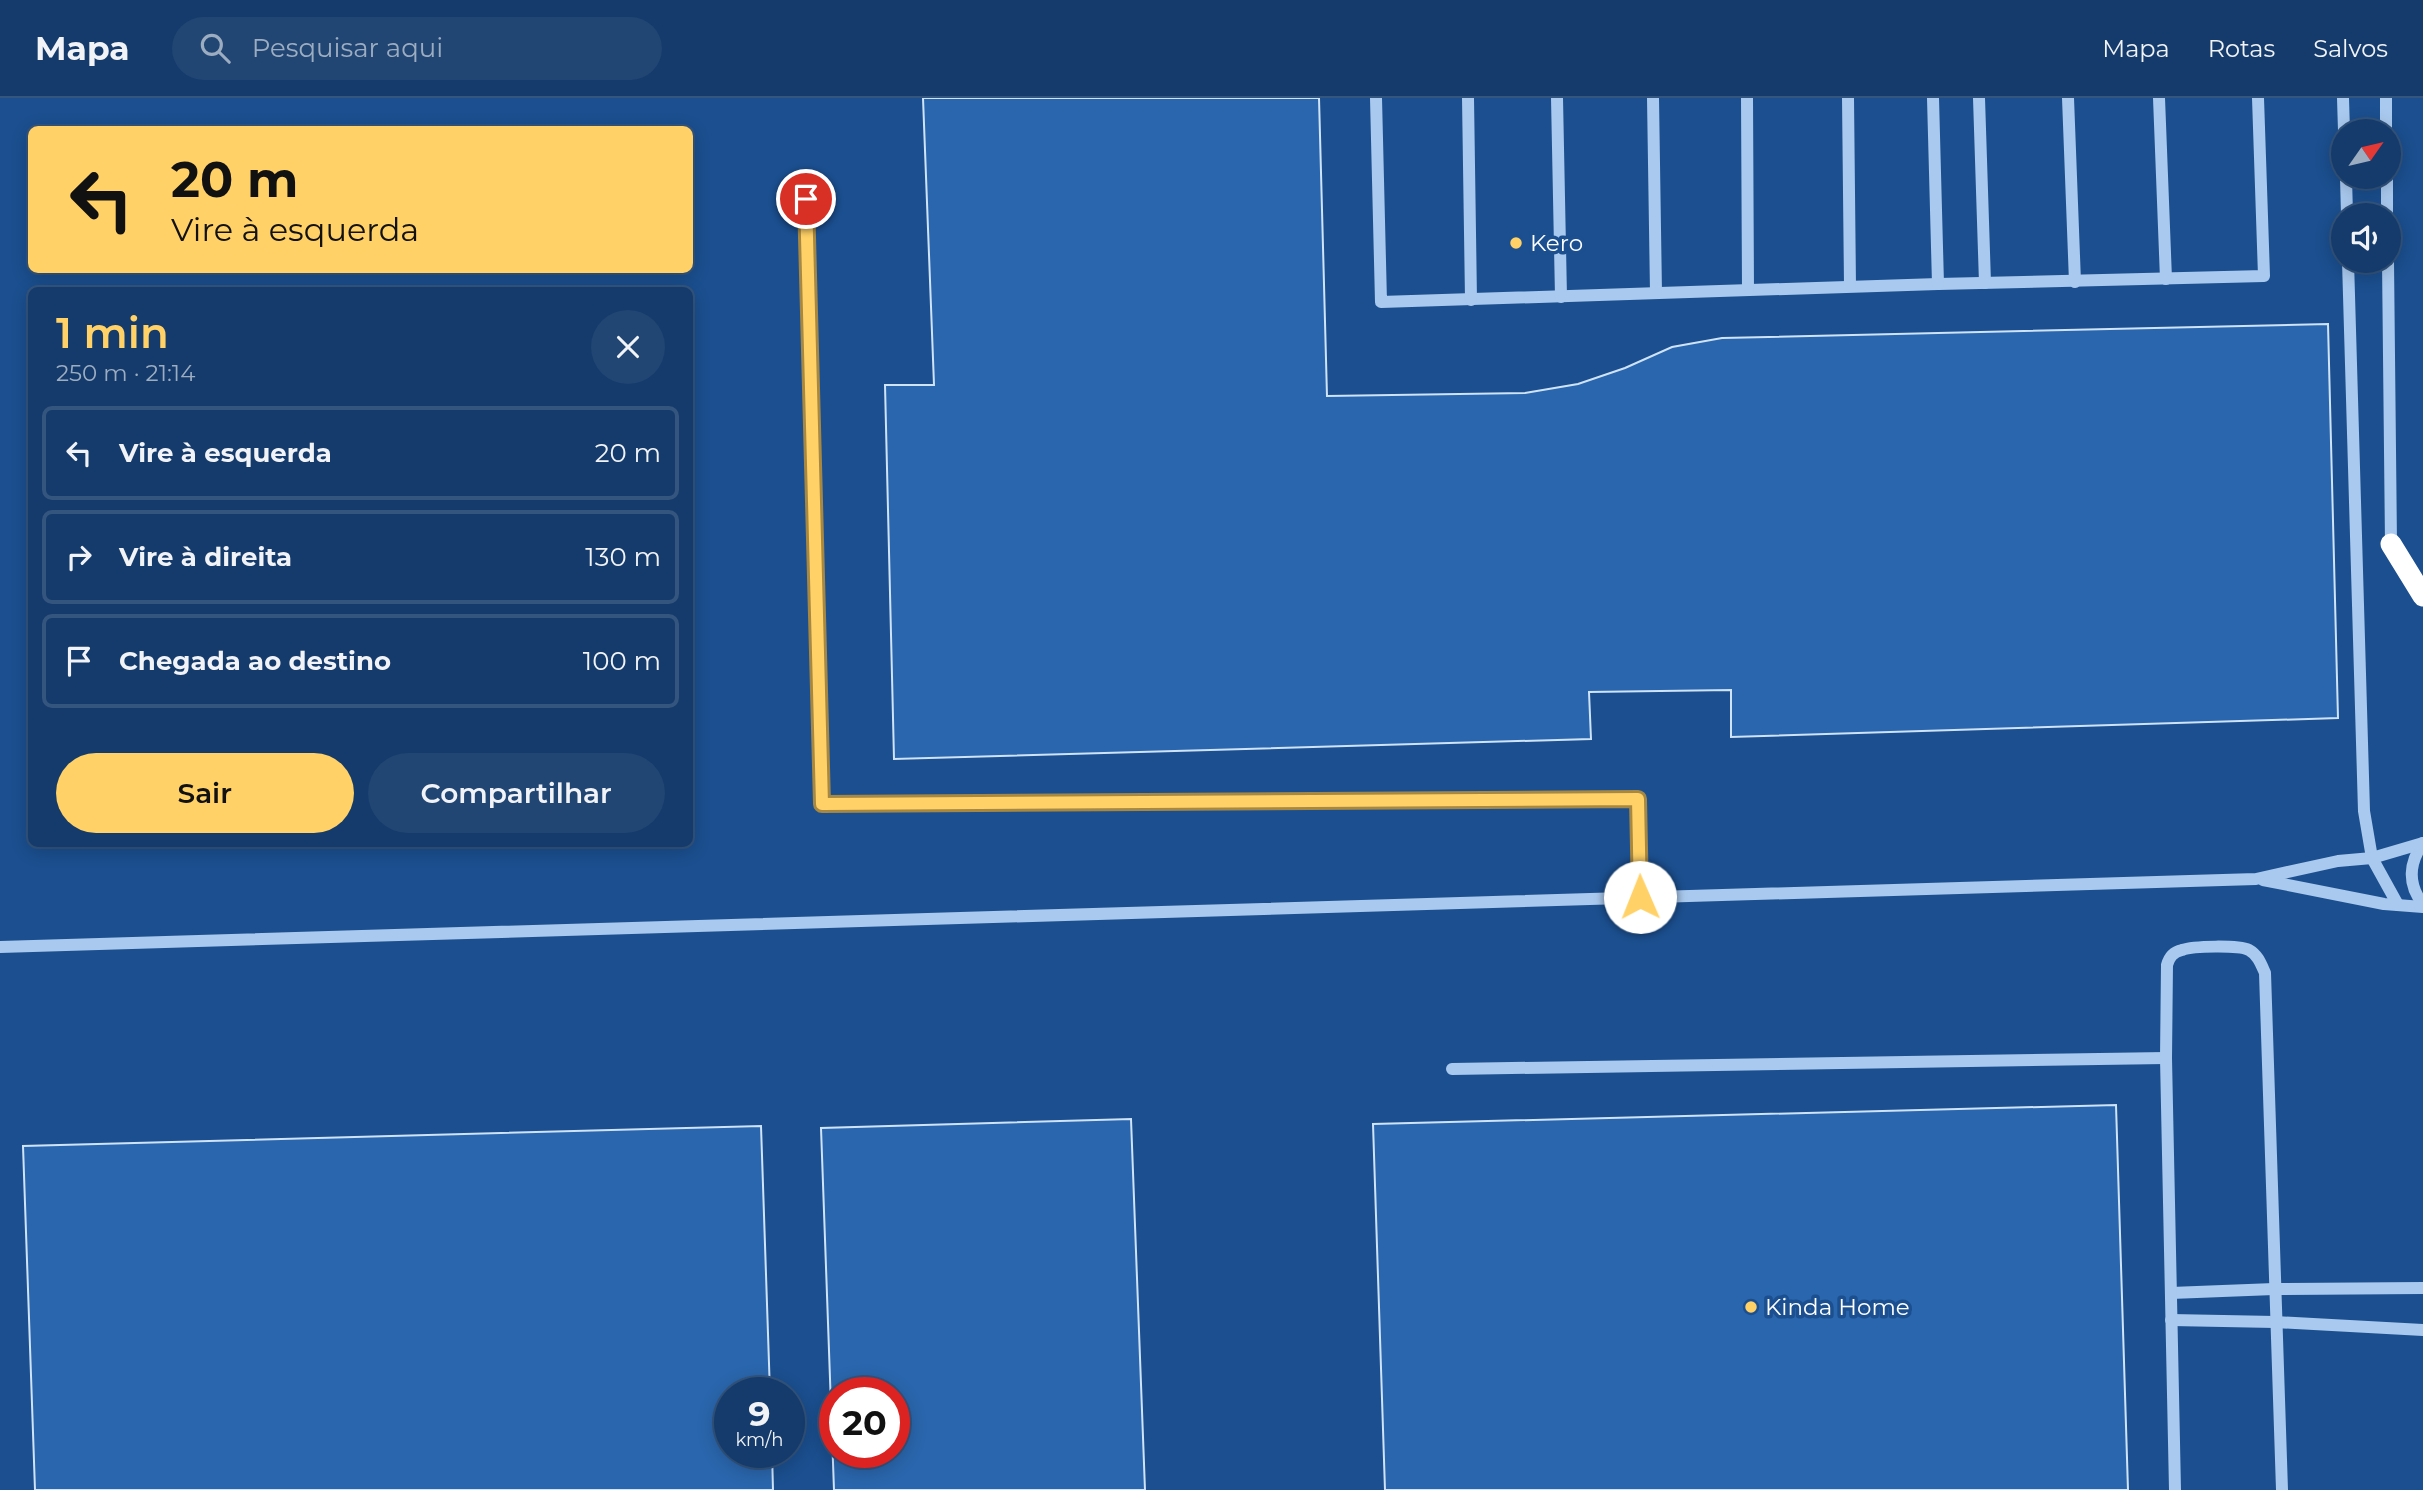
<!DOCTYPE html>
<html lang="pt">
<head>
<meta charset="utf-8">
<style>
  body { margin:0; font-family:Montserrat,sans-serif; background:#214673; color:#f1f3f6; height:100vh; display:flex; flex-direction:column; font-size:26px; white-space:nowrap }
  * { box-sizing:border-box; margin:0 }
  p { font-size:23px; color:#9dadc1 }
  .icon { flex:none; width:38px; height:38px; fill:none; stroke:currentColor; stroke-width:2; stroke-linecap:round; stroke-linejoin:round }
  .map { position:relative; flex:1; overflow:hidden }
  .details { position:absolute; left:28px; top:189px; width:665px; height:560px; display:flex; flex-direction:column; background:#143b6b; border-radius:10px; box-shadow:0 4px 18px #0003,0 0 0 2px #33557e }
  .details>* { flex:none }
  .banner { position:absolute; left:28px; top:28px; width:665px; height:147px; border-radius:10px; box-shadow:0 4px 18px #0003,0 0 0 2px #33557e; background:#ffd166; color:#111; overflow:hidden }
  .needle { width:46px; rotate:56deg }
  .buttons { position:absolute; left:2331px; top:21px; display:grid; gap:14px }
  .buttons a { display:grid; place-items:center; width:70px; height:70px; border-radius:50%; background:#143b6b; box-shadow:0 4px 18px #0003,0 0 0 2px #33557e; font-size:35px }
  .speed { position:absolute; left:714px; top:1279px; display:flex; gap:14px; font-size:35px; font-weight:700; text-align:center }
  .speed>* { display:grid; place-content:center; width:91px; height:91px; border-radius:50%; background:#143b6b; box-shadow:0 4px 18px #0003,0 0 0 2px #33557e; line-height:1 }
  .speed small { font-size:18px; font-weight:400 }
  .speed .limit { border:10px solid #d22; background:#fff; color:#111 }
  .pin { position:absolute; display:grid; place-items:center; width:60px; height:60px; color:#fff; margin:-30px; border:4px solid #fff; border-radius:50%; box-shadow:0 2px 7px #0007 }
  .me { position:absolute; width:77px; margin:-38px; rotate:359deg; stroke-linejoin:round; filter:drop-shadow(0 0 5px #0008) }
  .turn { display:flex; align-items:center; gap:24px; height:147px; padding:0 28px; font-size:32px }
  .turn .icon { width:91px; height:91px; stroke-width:2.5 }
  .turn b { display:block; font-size:49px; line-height:60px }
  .round { display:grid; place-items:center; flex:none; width:74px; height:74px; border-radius:37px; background:#214673 }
  .overview { display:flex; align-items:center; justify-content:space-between; height:119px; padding:0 28px }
  h1 { font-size:42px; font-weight:600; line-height:52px; color:#ffd166 }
  .cta { display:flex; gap:14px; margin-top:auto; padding:14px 28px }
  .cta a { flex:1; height:80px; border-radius:42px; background:#ffd166; color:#111; font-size:28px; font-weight:600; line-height:80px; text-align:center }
  .cta a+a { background:#214673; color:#f1f3f6 }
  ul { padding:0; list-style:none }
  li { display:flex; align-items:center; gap:21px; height:94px; margin:0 14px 10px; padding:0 14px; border:4px solid #33557e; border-radius:10px }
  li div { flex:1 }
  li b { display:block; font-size:26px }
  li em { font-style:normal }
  header { display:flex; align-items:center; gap:42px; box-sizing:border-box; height:98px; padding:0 35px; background:#143b6b; border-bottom:2px solid #33557e }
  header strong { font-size:33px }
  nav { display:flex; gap:38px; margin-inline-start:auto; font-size:24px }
  .search { width:490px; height:63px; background:#214673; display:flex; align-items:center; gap:18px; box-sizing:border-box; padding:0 24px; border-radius:38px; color:#9dadc1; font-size:26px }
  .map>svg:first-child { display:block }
  .building { fill:#2a66ad; stroke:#cfe3fa; stroke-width:2; fill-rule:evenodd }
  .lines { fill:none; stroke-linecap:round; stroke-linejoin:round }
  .minor { stroke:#a9c9ee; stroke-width:12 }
  .highway { stroke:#fff; stroke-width:21 }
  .route-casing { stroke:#a68842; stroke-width:18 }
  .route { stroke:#ffd166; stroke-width:12 }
  .poi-dot { fill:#ffd166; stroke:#1b4f8f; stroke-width:2.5 }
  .labels { text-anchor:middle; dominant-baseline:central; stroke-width:7; stroke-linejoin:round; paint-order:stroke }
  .poi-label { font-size:23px; fill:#fff; stroke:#1b4f8f; text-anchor:start }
</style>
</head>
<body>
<header>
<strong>Mapa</strong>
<div class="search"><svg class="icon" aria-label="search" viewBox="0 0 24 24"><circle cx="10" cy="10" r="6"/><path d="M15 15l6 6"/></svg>Pesquisar aqui</div>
<nav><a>Mapa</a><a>Rotas</a><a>Salvos</a></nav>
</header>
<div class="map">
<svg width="2423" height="1392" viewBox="0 0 2423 1392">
  <rect width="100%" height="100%" fill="#1b4f8f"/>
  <g class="building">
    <polygon points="923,0 1319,0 1327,298 1525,295 1578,286 1625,270 1672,249 1722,240 2328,226 2338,620 1731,639 1731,592 1589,594 1591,641 894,661 885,287 934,287"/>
    <polygon points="2116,1007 2128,1392 1385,1392 1373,1026"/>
    <path d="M1131 1021 1145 1392H834L821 1030ZM835 1295H894V1354H835Z"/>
    <polygon points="761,1028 770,1295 730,1295 730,1354 772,1354 773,1392 35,1392 23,1048"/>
  </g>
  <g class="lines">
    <g class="minor">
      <polyline points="1376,0 1381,204 1938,186 2264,178 2258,0"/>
      <polyline points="1468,0 1471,202"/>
      <polyline points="1557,0 1561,199"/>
      <polyline points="1653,0 1656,195"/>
      <polyline points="1747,0 1748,192"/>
      <polyline points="1848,0 1850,188"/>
      <polyline points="1933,0 1938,186"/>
      <polyline points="1979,0 1985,185"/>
      <polyline points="2068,0 2075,184"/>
      <polyline points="2159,0 2166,181"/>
      <polyline points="2343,0 2344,33"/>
      <polyline points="2386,0 2386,33"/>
      <polyline points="2346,79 2347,117"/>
      <polyline points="2387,79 2387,117"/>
      <polyline points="805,101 822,706 1638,701 1640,799"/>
      <polyline points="2348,163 2364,713 2372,760 2398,807"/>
      <polyline points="2388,163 2391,446"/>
      <path d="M2423 745C2409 765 2407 786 2423 806"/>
      <polyline points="2263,782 2384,806 2423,809"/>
      <polyline points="0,849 2256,781 2338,763 2372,760 2423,745"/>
      <polyline points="1452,971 2166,960"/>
      <polyline points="2171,1195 2274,1191 2423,1190"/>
      <polyline points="2171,1222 2275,1224 2423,1232"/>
      <path d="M2175 1392 2166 960 2167 867C2169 859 2173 854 2182 852 2193 848 2238 847 2249 852 2258 857 2261 866 2265 875L2282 1392"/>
    </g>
    <polyline class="highway" points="2391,446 2423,498"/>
  </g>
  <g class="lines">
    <defs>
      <polyline id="route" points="806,101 822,706 1638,701 1640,799"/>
    </defs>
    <use href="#route" class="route-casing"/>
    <use href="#route" class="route"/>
  </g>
  <g class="poi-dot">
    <circle cx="1516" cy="145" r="7"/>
    <circle cx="1751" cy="1209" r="7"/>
  </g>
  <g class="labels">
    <g class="poi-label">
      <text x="1530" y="145">Kero</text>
      <text x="1765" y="1209">Kinda Home</text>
    </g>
  </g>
</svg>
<div class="buttons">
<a><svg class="needle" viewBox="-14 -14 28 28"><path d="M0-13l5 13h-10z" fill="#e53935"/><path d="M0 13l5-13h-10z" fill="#9dadc1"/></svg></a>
<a><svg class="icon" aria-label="sound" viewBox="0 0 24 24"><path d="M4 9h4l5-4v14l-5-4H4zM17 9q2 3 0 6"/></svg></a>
</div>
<div class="speed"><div>9<small>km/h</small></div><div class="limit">20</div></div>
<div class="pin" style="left:806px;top:101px;background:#d93025"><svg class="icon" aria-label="arrive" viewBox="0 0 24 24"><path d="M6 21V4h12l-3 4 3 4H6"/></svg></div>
<svg class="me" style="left:1640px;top:799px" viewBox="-20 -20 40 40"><circle r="19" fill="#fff"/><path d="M0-13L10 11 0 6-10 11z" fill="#ffd166"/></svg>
<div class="banner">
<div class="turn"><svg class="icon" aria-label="left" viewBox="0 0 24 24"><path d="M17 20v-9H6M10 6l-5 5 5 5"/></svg><div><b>20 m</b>Vire à esquerda</div></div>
</div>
<section class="details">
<div class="overview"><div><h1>1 min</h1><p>250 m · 21:14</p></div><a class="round"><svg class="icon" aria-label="close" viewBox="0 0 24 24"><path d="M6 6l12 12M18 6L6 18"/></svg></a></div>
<ul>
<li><svg class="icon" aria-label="left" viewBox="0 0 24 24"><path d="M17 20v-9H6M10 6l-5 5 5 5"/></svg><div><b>Vire à esquerda</b></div><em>20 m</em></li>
<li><svg class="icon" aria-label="right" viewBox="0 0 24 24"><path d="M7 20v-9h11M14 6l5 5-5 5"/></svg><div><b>Vire à direita</b></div><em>130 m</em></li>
<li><svg class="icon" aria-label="arrive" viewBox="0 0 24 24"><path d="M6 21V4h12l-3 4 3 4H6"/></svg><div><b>Chegada ao destino</b></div><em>100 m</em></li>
</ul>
<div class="cta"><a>Sair</a><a>Compartilhar</a></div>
</section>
</div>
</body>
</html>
